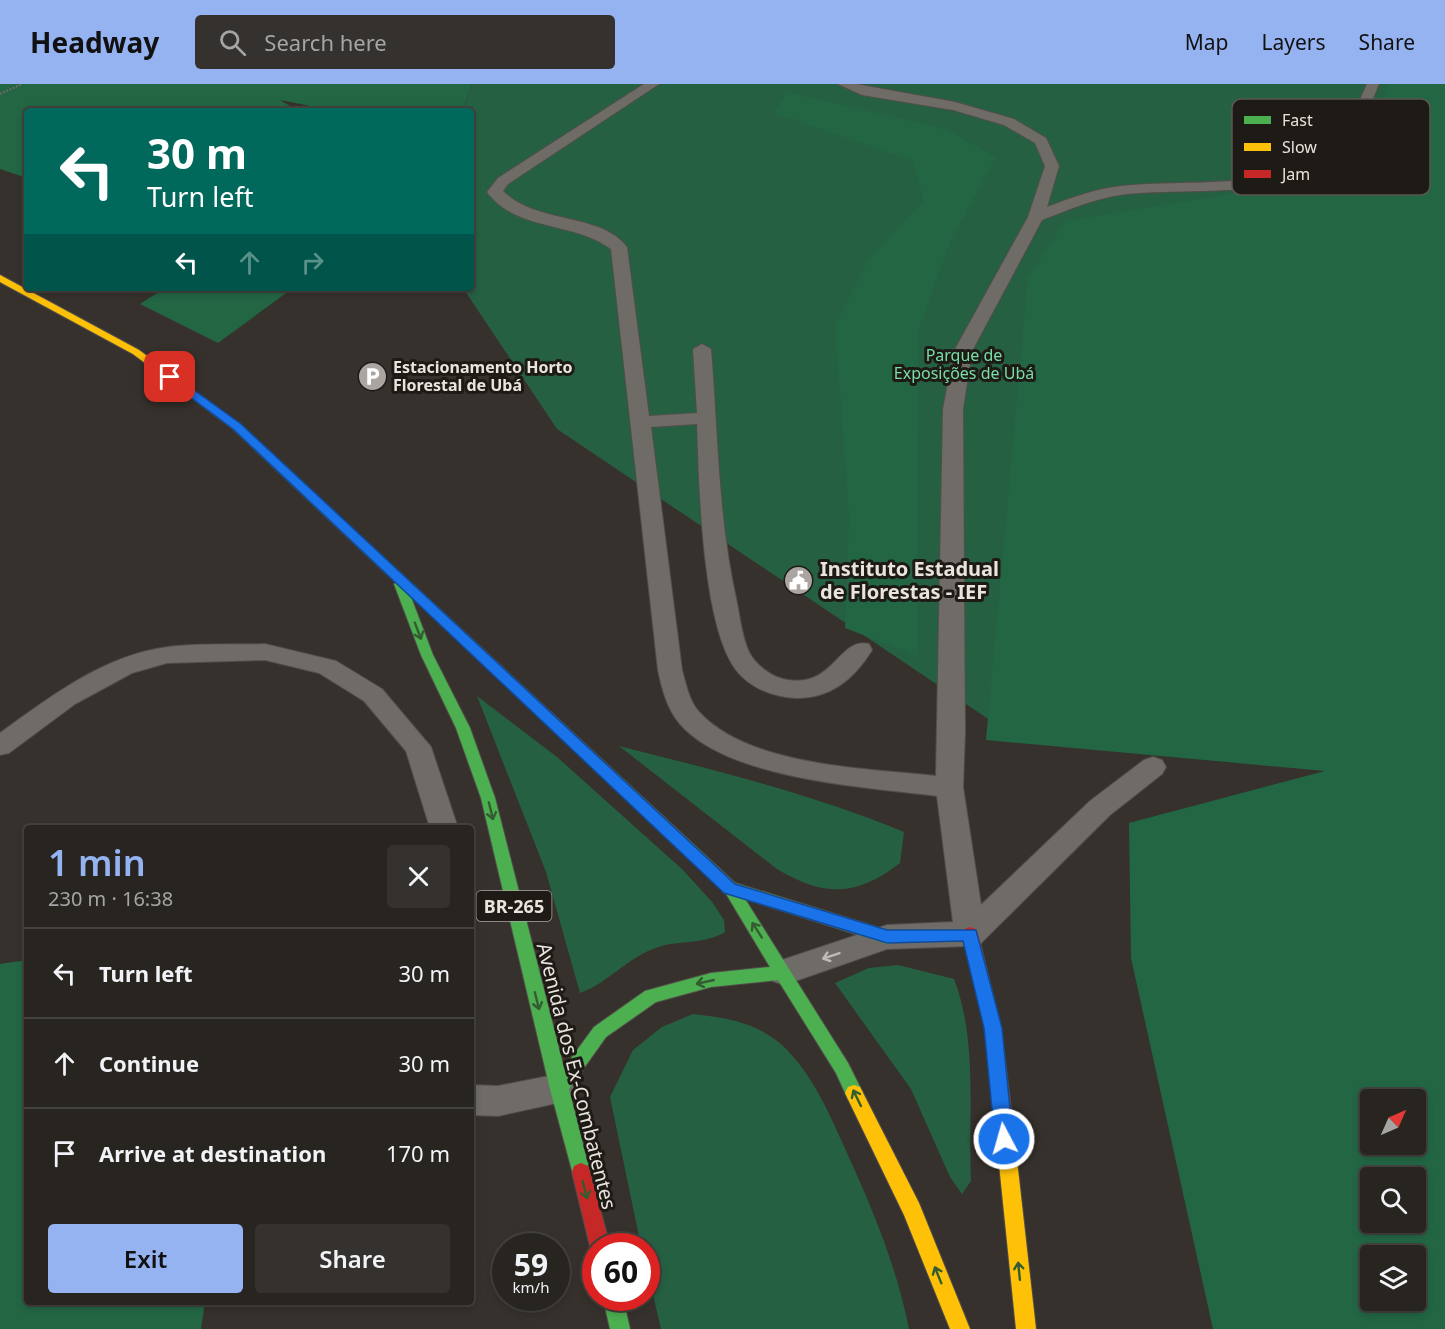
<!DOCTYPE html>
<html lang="en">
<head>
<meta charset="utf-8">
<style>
  body { margin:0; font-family:"Noto Sans",sans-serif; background:#34312e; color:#f1f3f6; height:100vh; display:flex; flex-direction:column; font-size:22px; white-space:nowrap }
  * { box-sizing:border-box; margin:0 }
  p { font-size:20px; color:#a5a5a5 }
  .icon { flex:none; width:33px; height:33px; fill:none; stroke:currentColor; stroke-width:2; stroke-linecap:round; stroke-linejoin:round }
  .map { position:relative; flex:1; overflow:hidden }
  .sheet { position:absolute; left:24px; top:741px; width:450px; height:480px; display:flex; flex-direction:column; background:#282521; border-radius:6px; box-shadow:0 3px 9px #0003,0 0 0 2px #44423f }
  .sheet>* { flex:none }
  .guide { position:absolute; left:24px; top:24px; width:450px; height:183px; border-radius:6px; box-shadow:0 3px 9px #0003,0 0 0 2px #44423f; background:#00695c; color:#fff; overflow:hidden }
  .needle { width:39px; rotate:45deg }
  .tools { position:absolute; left:1360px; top:1005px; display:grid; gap:12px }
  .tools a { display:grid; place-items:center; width:66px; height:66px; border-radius:6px; background:#282521; box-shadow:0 3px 9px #0003,0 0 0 2px #44423f; font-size:30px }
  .speed { position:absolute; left:492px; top:1149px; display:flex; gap:12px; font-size:30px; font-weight:700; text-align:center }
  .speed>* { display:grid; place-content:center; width:78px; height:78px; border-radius:50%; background:#282521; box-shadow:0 3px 9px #0003,0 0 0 2px #44423f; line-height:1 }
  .speed small { font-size:15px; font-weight:400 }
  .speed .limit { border:9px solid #d22; background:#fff; color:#111 }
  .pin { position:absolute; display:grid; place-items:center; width:51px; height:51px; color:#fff; margin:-26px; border-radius:12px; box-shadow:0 3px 9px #0006 }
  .me { position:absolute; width:66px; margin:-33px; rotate:354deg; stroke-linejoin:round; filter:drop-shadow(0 0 4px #0008) }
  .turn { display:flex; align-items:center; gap:21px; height:126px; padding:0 24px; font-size:27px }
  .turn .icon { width:78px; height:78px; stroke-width:2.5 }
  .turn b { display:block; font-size:42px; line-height:51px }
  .lanes { display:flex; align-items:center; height:57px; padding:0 24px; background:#0003; justify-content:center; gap:30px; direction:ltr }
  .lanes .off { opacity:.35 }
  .round { display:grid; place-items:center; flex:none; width:63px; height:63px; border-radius:6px; background:#34312e }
  .summary { display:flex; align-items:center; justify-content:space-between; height:102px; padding:0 24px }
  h1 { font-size:36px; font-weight:600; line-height:45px; color:#95b2f1 }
  .button { display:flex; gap:12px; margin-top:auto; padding:12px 24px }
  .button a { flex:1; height:69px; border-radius:6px; background:#95b2f1; color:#111; font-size:24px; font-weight:600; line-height:69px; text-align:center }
  .button a+a { background:#34312e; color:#f1f3f6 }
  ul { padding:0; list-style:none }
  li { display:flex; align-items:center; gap:18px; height:90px; padding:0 24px; border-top:2px solid #44423f }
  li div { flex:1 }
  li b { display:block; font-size:22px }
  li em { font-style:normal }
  header { display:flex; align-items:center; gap:36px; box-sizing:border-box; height:84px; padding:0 30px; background:#95b2f1; color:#111 }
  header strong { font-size:28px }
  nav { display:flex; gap:33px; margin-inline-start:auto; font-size:21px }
  .search { width:420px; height:54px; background:#34312e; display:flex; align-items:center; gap:15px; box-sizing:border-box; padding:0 21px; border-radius:6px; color:#a5a5a5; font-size:22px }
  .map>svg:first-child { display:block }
  .green { fill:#266042 }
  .forest { fill:#264; fill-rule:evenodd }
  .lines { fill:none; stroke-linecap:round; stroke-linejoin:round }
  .lane-casing { stroke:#524e4a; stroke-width:2 }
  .fast-casing { stroke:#524e4a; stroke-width:2 }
  .slow-casing { stroke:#524e4a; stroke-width:2 }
  .jam-casing { stroke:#524e4a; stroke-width:2 }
  .path { stroke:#6d6a67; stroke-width:2; stroke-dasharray:2 1.5; stroke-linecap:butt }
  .lane { fill:#6f6c68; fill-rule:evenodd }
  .fast { fill:#4caf50; fill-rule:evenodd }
  .slow { fill:#ffc107; fill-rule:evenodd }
  .jam { fill:#c62828; fill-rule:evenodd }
  .oneway { stroke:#335d30 }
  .oneway2 { stroke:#bebab5 }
  .route { fill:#1a73e8; stroke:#114b97; stroke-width:1.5 }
  .labels { text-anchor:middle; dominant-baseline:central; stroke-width:6; stroke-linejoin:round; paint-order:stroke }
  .far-park-label { font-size:16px; fill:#77dfa6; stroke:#1e1a16 }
  .far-poi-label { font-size:16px; font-weight:bold; fill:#e9e4de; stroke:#1e1a16; text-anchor:start }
  .shield { fill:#1e1a16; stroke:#aca7a2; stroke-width:1.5 }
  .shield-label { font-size:18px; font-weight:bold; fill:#e9e4de }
  .poi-label { font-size:20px; font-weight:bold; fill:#e9e4de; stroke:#1e1a16; text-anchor:start }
  .street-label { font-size:20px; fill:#e9e4de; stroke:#1e1a16 }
  .key { fill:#1e1a16; stroke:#5b5752; stroke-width:1.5 }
  .key-label { font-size:16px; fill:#e9e4de }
</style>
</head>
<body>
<header>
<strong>Headway</strong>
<div class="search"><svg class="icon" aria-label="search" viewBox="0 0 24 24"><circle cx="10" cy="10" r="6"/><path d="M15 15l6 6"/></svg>Search here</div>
<nav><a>Map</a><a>Layers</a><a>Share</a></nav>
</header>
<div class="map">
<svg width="1445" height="1245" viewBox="0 0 1445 1245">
  <rect width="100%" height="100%" fill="#36312c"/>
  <g class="green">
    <polygon points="472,0 1445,0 1024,659 557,345 463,204 471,204 471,27 462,27"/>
    <path d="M477 612 557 673 683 786 712 818 724 836 725 848C707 859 686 857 665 861 629 870 611 898 580 909L546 788Z"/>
    <path d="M619 662C714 686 813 710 904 748L900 779C856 813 824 813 777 785Z"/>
    <path d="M898 881 954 895C978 957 968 1032 971 1097L962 1110 950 1093 911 1005 835 899 869 884Z"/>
    <path d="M693 930C726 934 756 938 782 961 813 990 830 1031 847 1069 873 1126 897 1184 909 1245H661L647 1185 646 1162H641L610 1013 633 966 662 943Z"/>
  </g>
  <g class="forest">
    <polygon points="0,0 472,0 462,27 336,27 280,16 298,27 27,27 27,94 0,85"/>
    <path d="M1388 0H1445V1245H1213L1131 874 1129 739 1325 687 986 656 1028 193 1066 137 1347 91ZM1371 1016H1416V1060H1371ZM1371 1094H1416V1138H1371ZM1371 1172H1416V1216H1371Z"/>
    <polygon points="787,8 946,45 996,73 950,158 918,248 917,572 845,544 849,432 835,241 868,176 924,117 913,77 774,29"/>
    <polygon points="165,204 293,204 218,259 140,220"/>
    <polygon points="27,876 27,1218 205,1218 201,1245 0,1245 0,880"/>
  </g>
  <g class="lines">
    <defs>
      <g id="lane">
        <path d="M644 0H659L508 100 503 107C537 141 600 128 627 163L649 332 697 329 693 265 702 260 711 265C718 349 718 436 737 519 740 534 742 553 749 568 755 580 770 592 783 595 834 607 838 552 869 560L872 566C855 594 830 615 796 614 773 613 750 604 736 586 702 541 699 399 697 340L651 343 682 586C686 600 689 617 699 628 750 683 866 684 936 692L943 325 954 267 1028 133 1045 82 1035 59 1004 41 953 26 862 11 838 0H856L955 18 1014 35 1046 54 1059 82 1047 123C1071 114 1095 105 1121 102 1174 95 1287 106 1327 72 1347 55 1356 23 1367 0H1379C1368 25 1358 62 1335 79 1287 116 1179 103 1120 111 1093 115 1068 126 1042 136L972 267 963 325 965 648 963 703 981 821 1090 717 1144 676 1153 673 1162 676 1166 683 1162 690 1110 731 981 859 970 862 887 865 784 901 773 897 769 888 773 879 887 841 953 838 937 712C867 703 729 696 680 640 667 625 662 605 658 586L611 165C574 137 517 148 487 108L498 94Z"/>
        <path d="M265 560 336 577 382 605 431 663 458 744H430L406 667 364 617 319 589 265 576 167 579 132 589 75 620 9 669 0 671V649C50 613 104 571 168 563 199 559 233 561 265 560Z"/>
        <polygon points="559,990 571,994 576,1005 571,1016 498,1032 471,1031 471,1001 498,1002"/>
      </g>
      <g id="fast">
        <polygon points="400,496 406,500 433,571 470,644 495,714 564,984 594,943 645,907 711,889 770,883 725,808 503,599 501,596 503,593 513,593 735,799 893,848 895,853 893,858 887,860 745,815 848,979 863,1009 860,1015 854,1017 848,1015 836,989 778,896 711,903 656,918 606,953 569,1005 590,1088 588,1094 581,1097 574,1094 550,1005 481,714 456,644 421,571 394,500"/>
        <polygon points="603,1214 623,1214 630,1245 610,1245"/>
      </g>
      <g id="slow">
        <polygon points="0,191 139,266 241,341 367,458 369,461 367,464 359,464 233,345 133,270 0,198"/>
        <polygon points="854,1001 860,1003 919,1119 970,1245 950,1245 904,1131 845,1009 848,1003"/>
        <polygon points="1004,1033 1010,1035 1013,1041 1036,1245 1016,1245 995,1041 998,1035"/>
      </g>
      <g id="jam">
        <polygon points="363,457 367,458 513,593 515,596 513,599 503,599 359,464 357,461"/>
        <polygon points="970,843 976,845 978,850 1001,944 1013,1041 1010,1047 1004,1049 998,1047 995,1041 985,944 962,850 964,845"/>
        <polygon points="581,1079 588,1082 590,1088 610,1162 596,1162 596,1170 590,1162 572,1088 574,1082"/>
      </g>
    </defs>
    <use href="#lane" class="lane-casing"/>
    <use href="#fast" class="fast-casing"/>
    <use href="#slow" class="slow-casing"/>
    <use href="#jam" class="jam-casing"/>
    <polyline class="path" points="0,10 22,0"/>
    <use href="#lane" class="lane"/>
    <use href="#fast" class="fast"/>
    <use href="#slow" class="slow"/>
    <use href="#jam" class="jam"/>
  </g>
  <defs><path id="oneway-shaft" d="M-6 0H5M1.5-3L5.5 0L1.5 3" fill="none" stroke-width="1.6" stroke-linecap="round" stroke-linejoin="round" transform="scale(1.5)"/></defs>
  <g class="oneway">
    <use href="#oneway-shaft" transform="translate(418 547) rotate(69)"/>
    <use href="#oneway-shaft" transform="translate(491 727) rotate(76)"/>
    <use href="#oneway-shaft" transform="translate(757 846) rotate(-123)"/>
    <use href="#oneway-shaft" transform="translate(705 898) rotate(167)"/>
    <use href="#oneway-shaft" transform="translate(537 917) rotate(76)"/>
    <use href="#oneway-shaft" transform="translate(857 1014) rotate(-116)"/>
    <use href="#oneway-shaft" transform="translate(585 1106) rotate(75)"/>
    <use href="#oneway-shaft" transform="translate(1019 1187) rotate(-96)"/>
    <use href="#oneway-shaft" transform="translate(938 1191) rotate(-112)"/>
  </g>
  <use class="oneway2" href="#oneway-shaft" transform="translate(831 872) rotate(161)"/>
  <polygon class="route" points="166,291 173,291 241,340 735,800 887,846 976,846 1002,944 1013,1055 1011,1061 1004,1064 998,1061 995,1055 984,944 963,857 887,859 724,809 233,345 166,295"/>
  <defs>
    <symbol id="parking-disc" viewBox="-11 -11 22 22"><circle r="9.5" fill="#aaa5a0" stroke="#1e1a16"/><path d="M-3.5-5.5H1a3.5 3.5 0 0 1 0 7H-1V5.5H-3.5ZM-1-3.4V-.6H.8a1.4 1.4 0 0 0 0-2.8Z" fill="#fff"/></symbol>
    <symbol id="civic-disc" viewBox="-11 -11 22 22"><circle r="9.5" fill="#aaa5a0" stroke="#1e1a16"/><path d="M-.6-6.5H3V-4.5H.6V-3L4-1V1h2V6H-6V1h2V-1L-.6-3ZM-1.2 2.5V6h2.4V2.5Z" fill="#fff"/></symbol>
  </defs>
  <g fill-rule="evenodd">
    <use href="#parking-disc" x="356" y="276" width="33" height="33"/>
    <use href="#civic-disc" x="782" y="480" width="33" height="33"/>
  </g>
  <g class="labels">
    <g class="far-park-label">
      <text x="964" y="271">Parque de<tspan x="964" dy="18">Exposições de Ubá</tspan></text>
    </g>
    <g class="far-poi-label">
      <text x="393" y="283">Estacionamento Horto<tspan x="393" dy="18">Florestal de Ubá</tspan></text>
    </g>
    <rect class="shield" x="476.5" y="807" width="75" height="30" rx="4.5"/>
    <g class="shield-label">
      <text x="514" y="822">BR-265</text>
    </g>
    <g class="poi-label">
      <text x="820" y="484">Instituto Estadual<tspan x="820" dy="23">de Florestas - IEF</tspan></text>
    </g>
    <g class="street-label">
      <text transform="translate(577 992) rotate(76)">Avenida dos Ex-Combatentes</text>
    </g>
  </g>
  <rect x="1232" y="15" width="198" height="96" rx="9" class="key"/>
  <rect x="1244" y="32" width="27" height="8" fill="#4caf50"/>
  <rect x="1244" y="59" width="27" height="8" fill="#ffc107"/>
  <rect x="1244" y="86" width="27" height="8" fill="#c62828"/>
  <g class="key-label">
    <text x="1282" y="42">Fast</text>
    <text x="1282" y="69">Slow</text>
    <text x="1282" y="96">Jam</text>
  </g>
</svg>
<div class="tools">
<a><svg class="needle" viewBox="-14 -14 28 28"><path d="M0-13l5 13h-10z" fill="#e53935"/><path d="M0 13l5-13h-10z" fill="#a5a5a5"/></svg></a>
<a><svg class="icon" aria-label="search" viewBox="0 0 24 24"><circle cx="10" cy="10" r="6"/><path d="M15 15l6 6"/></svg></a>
<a><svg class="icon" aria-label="layers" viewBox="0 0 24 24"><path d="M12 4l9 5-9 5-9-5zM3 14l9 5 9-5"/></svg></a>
</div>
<div class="speed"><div>59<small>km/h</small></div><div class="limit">60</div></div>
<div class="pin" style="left:170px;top:293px;background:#d93025"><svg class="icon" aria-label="arrive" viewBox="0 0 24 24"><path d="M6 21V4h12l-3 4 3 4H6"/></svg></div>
<svg class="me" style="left:1004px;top:1055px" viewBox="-20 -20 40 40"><circle r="17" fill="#1a73e8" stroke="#fff" stroke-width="3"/><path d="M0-11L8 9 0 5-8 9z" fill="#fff"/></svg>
<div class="guide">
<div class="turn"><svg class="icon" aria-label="left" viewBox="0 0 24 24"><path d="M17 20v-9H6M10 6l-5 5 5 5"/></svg><div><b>30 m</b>Turn left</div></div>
<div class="lanes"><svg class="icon" aria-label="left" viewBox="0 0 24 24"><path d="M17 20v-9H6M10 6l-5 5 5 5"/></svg><svg class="icon off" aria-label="ahead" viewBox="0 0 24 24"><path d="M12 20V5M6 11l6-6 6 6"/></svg><svg class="icon off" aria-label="right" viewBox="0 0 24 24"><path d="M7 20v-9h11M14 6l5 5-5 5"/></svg></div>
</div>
<section class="sheet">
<div class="summary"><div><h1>1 min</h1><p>230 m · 16:38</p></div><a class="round"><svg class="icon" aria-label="close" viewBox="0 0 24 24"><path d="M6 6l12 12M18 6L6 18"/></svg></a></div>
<ul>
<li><svg class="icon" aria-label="left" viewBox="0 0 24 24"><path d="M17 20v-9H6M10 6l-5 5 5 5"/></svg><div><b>Turn left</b></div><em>30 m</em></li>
<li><svg class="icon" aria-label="ahead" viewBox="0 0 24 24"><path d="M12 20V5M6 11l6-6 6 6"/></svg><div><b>Continue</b></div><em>30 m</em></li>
<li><svg class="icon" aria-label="arrive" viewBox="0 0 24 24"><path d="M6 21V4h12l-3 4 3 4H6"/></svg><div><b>Arrive at destination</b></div><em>170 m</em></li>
</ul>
<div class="button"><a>Exit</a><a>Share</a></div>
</section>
</div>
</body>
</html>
